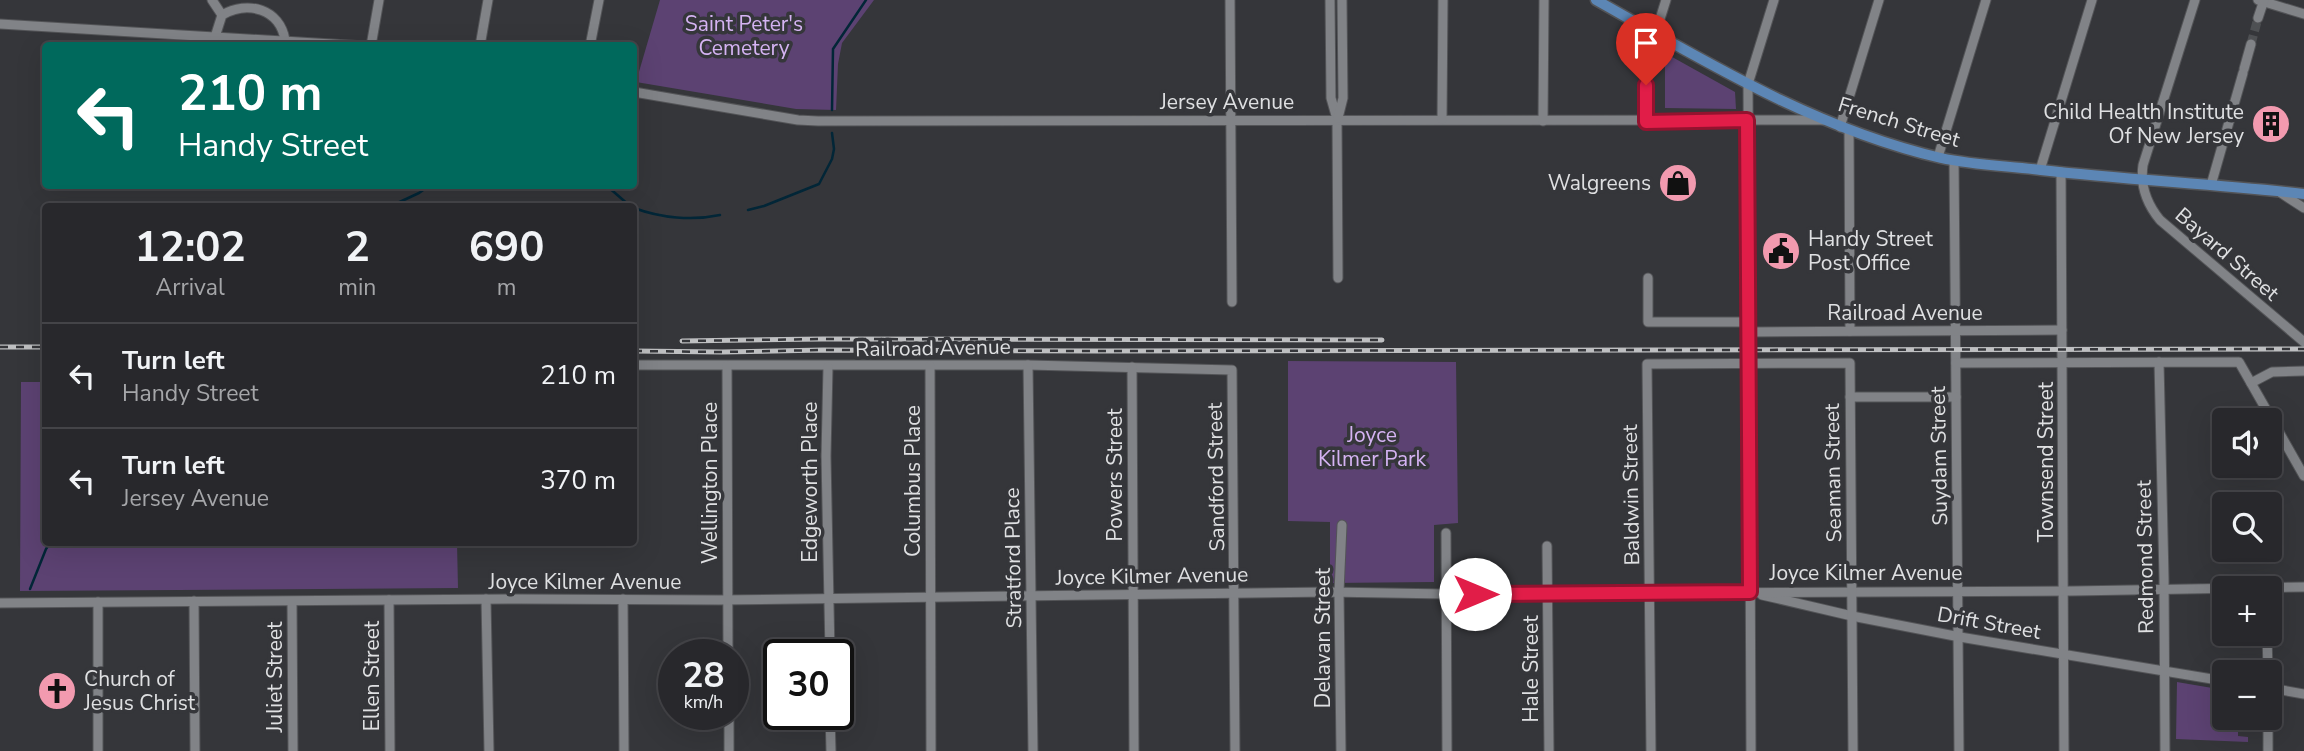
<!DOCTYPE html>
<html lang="en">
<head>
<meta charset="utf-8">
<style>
  body { margin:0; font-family:"Nunito Sans",sans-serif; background:#343438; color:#f1f3f6; height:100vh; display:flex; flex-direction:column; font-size:26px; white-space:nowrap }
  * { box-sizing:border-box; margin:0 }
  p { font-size:23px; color:#a5a6a9 }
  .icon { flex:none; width:38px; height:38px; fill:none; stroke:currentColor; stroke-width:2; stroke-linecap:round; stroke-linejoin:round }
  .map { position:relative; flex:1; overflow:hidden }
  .sheet { position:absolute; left:42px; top:203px; width:595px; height:343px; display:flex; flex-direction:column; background:#28282c; border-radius:7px; box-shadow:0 7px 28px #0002,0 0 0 2px #444448 }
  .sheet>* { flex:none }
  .top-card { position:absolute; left:42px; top:42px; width:595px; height:147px; border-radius:7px; box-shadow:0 7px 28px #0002,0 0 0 2px #444448; background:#00695c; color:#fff; overflow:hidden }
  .tools { position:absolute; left:2212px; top:408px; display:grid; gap:14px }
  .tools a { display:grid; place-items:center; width:70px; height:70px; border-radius:7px; background:#28282c; box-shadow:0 7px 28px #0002,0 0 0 2px #444448; font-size:35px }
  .speed { position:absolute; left:658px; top:639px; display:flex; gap:14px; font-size:35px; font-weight:700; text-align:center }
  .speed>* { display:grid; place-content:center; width:91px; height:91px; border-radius:50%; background:#28282c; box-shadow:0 7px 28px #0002,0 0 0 2px #444448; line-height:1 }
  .speed small { font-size:18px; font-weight:400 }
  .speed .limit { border:4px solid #111; border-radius:10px; background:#fff; color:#111 }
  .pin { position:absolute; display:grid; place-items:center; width:60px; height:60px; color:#fff; margin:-72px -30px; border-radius:50% 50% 50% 0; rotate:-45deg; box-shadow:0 0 7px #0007 }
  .pin .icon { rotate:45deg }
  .me { position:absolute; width:77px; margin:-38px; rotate:90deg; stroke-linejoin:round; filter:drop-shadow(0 0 5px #0008) }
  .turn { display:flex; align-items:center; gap:24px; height:147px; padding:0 21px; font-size:32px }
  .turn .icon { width:91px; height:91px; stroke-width:2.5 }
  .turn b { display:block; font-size:49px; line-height:60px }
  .eta { display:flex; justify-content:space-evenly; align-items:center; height:119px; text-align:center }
  .eta b { font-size:42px; font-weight:700; line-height:49px }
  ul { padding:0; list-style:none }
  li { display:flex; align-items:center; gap:21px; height:105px; padding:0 21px; border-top:2px solid #444448 }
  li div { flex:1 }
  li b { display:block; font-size:26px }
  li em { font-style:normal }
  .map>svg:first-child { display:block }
  .green { fill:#5c4272 }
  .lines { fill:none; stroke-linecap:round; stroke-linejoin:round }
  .stream { stroke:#022637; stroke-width:2.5 }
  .minor-tunnel { stroke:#4e5053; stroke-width:9; stroke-dasharray:9 4.5; stroke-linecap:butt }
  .minor-casing { stroke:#535457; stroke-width:11 }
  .major-casing { stroke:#535457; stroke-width:13 }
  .minor { stroke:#818387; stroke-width:9 }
  .major { stroke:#5c86b5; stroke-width:10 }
  .rail-casing { stroke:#bebfc1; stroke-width:5 }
  .rail { stroke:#35363a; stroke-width:2.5; stroke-dasharray:8; stroke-linecap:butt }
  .route-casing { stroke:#92132f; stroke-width:18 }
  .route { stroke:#e11d48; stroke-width:12 }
  .labels { text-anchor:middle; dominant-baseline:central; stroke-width:7; stroke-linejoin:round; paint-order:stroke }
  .park-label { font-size:21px; fill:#d5b3f3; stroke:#35363a }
  .street-label { font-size:21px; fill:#dfe0e2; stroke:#35363a }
  .poi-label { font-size:21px; fill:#dfe0e2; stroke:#35363a; text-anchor:end }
</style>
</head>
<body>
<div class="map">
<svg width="2304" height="751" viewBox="0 0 2304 751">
  <rect width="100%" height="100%" fill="#35363a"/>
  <g class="green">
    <polygon points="660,0 874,0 842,43 838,64 836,110 796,109 636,82"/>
    <polygon points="1665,53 1735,92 1736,109 1665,108"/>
    <polygon points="1288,361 1456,362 1458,523 1434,525 1434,582 1330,583 1330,522 1288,521"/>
    <polygon points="21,382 45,382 46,542 457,543 458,588 20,591"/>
    <polygon points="2177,682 2224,690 2224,718 2238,718 2238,736 2248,737 2248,742 2176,739"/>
  </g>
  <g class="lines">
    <g class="stream">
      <polyline points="832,110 833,49 866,0"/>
      <polyline points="607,186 630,206"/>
      <polyline points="391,206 419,193 429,186"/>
      <path d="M634 208C661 218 692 221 720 215"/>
      <polyline points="748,210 764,206 819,184 832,159 834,149 832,133"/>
      <polyline points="30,589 46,549 51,542"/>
    </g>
    <polyline class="minor-tunnel" points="2251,44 2258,18"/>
    <defs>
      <g id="minor">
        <polyline points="212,0 222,15"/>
        <polyline points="1230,0 1232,302"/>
        <polyline points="1330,0 1331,98 1337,119 1338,278"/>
        <path d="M2195 0 2143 165C2140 186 2146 203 2160 220L2304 342"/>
        <polyline points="2258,0 2304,14"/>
        <polyline points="2258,18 2264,0"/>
        <polyline points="0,24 365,46"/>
        <path d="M215 37 222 15C248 0 280 9 285 40"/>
        <polyline points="371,46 379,0"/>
        <polyline points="480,46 488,0"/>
        <polyline points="590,46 599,0"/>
        <polyline points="2244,69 2251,44"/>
        <polyline points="634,92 798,120 818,121 1823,120"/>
        <polyline points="1338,118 1343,98 1342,0"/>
        <polyline points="1442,119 1443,0"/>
        <polyline points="1543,121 1544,0"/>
        <polyline points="1646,122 1646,42 1660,19 1666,0"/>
        <polyline points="1840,127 1879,0"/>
        <polyline points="1849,131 1850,331"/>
        <polyline points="1938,157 1986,0"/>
        <polyline points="1954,161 1959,751"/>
        <polyline points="2040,170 2092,0"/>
        <polyline points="2061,172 2064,751"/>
        <polyline points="2211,185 2243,73"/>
        <polyline points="2281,193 2304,208"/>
        <polyline points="1648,278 1648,322 1749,322"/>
        <polyline points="1749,332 2062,330"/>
        <polyline points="2159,362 2164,578 2165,751"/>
        <polyline points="1956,363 2239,362 2304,476"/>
        <polyline points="634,365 1028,365 1232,370 1235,751"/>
        <polyline points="1028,365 1033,751"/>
        <polyline points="727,366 728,654"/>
        <polyline points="930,366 931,751"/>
        <polyline points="828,367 826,456 830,654"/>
        <polyline points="1132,367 1134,751"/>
        <polyline points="2251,383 2272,372 2304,371"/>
        <polyline points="1850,397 1956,397"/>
        <polyline points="1446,533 1447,751"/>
        <polyline points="1547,546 1549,751"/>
        <polyline points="1762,595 1852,616 1960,637 2224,681"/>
        <polyline points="486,599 489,751"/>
        <polyline points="623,599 624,751"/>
        <polyline points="389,600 390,751"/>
        <polyline points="194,601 195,751"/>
        <polyline points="98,602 98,751"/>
        <polyline points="292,602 293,751"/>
        <polyline points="0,603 518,599 719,600 1329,592 1446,594 2073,591 2304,587"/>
        <polyline points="2267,634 2268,672"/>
        <polyline points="2270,688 2304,694"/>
        <polyline points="729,714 729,751"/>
        <polyline points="830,714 831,751"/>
        <polyline points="2268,718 2268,751"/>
        <polyline points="1341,751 1339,592 1342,525"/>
        <polyline points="1651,751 1647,364 1850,363 1853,751"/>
        <polyline points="1751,751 1748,84 1774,0"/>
      </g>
      <path id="major" d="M1596 0C1706 62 1816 129 1941 158 1973 165 2008 166 2041 170 2128 180 2216 184 2304 194"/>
    </defs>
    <use href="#minor" class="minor-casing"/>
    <use href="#major" class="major-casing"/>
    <use href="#minor" class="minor"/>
    <use href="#major" class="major"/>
    <defs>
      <g id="rail">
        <polyline points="682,341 823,339 1382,340"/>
        <polyline points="0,347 46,347"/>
        <polyline points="634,351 722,352 823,350 1096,351 2304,349"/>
      </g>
    </defs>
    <use href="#rail" class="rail-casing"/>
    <use href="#rail" class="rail"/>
  </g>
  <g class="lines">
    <defs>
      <polyline id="route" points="1475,594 1750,592 1747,120 1646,122 1646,85"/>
    </defs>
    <use href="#route" class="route-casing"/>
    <use href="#route" class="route"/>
  </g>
  <defs>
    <symbol id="building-disc" viewBox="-11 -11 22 22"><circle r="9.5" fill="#f29aaf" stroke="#35363a"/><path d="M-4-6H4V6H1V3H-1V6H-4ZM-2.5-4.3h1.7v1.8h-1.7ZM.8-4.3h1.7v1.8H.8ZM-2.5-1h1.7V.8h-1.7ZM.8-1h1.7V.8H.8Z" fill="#111"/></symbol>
    <symbol id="shop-disc" viewBox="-11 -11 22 22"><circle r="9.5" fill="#f29aaf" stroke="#35363a"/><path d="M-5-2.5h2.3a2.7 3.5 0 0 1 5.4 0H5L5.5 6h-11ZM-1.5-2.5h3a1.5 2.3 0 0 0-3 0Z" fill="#111"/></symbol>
    <symbol id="civic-disc" viewBox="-11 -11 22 22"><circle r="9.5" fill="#f29aaf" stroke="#35363a"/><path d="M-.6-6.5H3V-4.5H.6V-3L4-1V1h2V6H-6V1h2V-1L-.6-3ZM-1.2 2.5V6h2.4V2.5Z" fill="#111"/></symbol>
    <symbol id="church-disc" viewBox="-11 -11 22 22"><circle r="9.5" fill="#f29aaf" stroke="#35363a"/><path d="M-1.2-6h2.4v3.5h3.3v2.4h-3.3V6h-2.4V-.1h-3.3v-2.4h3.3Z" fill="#111"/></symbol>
  </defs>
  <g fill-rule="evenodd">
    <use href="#building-disc" x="2249" y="102" width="44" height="44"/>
    <use href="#shop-disc" x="1656" y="161" width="44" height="44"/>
    <use href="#civic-disc" x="1759" y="229" width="44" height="44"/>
    <use href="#church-disc" x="35" y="669" width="44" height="44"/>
  </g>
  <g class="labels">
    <g class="park-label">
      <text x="744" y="24">Saint Peter's<tspan x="744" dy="24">Cemetery</tspan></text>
      <text x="1372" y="435">Joyce<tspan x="1372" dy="24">Kilmer Park</tspan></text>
    </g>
    <g class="street-label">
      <text x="1227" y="102">Jersey Avenue</text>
      <text transform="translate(1899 122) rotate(17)">French Street</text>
      <text transform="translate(2227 254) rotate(41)">Bayard Street</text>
      <text x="1905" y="313">Railroad Avenue</text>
      <text transform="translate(933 348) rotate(-1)">Railroad Avenue</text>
      <text transform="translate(1939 456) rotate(-91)">Suydam Street</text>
      <text transform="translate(2046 462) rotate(-90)">Townsend Street</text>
      <text transform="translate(1833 473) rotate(-91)">Seaman Street</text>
      <text transform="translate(1115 475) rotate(-90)">Powers Street</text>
      <text transform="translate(1216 477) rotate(-91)">Sandford Street</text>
      <text transform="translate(913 481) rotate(-90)">Columbus Place</text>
      <text transform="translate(810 482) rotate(-90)">Edgeworth Place</text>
      <text transform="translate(710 483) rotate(-90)">Wellington Place</text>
      <text transform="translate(1631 495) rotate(-91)">Baldwin Street</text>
      <text transform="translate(2145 557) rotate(-91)">Redmond Street</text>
      <text transform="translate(1013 558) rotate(-91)">Stratford Place</text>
      <text x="1866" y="573">Joyce Kilmer Avenue</text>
      <text transform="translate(1152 576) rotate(-1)">Joyce Kilmer Avenue</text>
      <text x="585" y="582">Joyce Kilmer Avenue</text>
      <text transform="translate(1989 623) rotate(10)">Drift Street</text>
      <text transform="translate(1323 638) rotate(-90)">Delavan Street</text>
      <text transform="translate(1531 669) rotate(-90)">Hale Street</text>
      <text transform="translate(372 676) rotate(-90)">Ellen Street</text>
      <text transform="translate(275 677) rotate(-90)">Juliet Street</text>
    </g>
    <g class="poi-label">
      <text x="2244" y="112">Child Health Institute<tspan x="2244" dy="24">Of New Jersey</tspan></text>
      <text x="1651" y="183">Walgreens</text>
      <text x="1808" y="239" text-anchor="start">Handy Street<tspan x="1808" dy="24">Post Office</tspan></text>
      <text x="84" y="679" text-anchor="start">Church of<tspan x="84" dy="24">Jesus Christ</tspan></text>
    </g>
  </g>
</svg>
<div class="tools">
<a><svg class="icon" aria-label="sound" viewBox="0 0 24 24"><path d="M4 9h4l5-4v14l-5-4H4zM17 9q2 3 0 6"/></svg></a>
<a><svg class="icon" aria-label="search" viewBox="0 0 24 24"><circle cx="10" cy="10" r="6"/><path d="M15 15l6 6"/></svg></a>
<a>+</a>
<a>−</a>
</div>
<div class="speed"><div>28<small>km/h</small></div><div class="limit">30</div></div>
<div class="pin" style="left:1646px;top:85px;background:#d93025"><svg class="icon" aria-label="arrive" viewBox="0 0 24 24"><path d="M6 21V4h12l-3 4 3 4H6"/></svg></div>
<svg class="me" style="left:1475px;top:594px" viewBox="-20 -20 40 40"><circle r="19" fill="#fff"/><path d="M0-13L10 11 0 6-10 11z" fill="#e11d48"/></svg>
<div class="top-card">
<div class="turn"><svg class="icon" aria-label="left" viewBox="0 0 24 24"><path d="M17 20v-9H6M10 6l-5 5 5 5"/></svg><div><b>210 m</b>Handy Street</div></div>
</div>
<section class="sheet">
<div class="eta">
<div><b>12:02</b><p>Arrival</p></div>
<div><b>2</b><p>min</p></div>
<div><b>690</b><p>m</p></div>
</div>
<ul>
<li><svg class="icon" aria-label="left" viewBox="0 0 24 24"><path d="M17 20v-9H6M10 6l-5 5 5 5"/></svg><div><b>Turn left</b><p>Handy Street</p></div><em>210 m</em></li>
<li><svg class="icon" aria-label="left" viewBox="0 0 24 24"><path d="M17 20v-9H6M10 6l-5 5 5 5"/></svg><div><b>Turn left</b><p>Jersey Avenue</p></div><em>370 m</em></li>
</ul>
</section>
</div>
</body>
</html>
